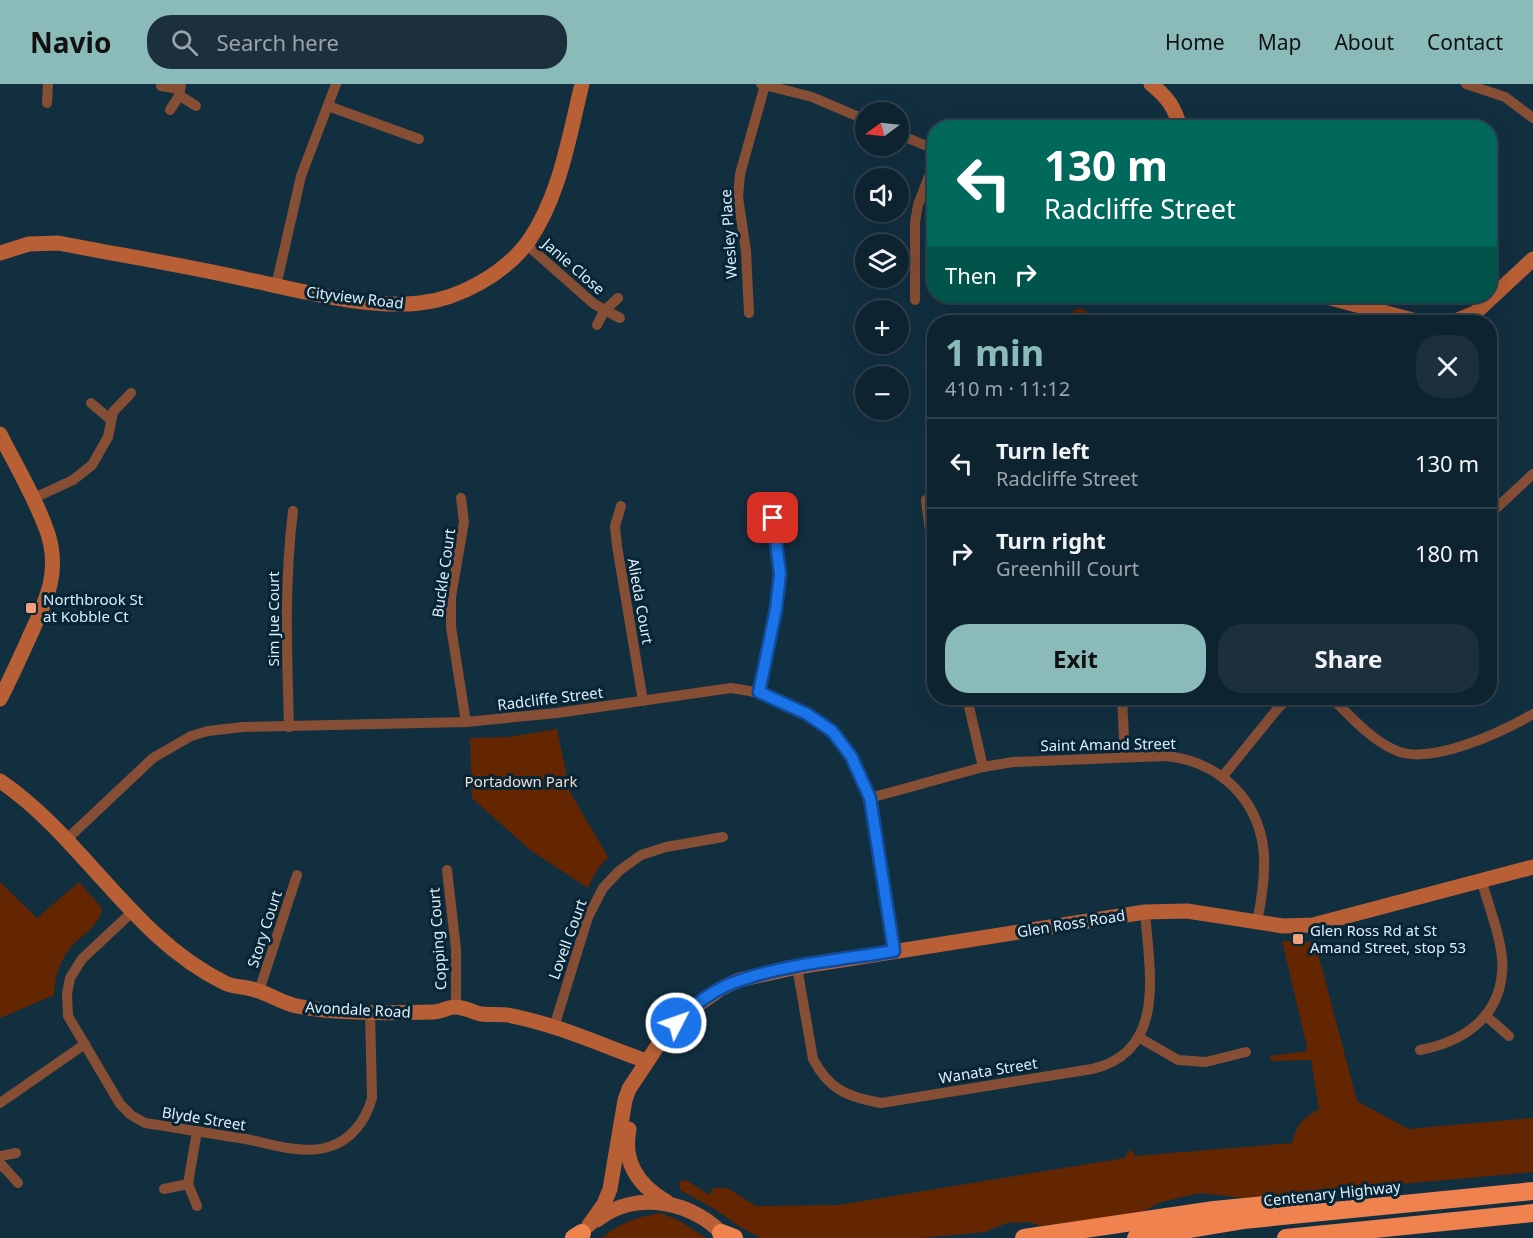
<!DOCTYPE html>
<html lang="en">
<head>
<meta charset="utf-8">
<style>
  body { margin:0; font-family:"Noto Sans",sans-serif; background:#1c2f3c; color:#f1f3f6; height:100vh; display:flex; flex-direction:column; font-size:22px; white-space:nowrap }
  * { box-sizing:border-box; margin:0 }
  p { font-size:20px; color:#9ba4ab }
  .icon { flex:none; width:33px; height:33px; fill:none; stroke:currentColor; stroke-width:2; stroke-linecap:round; stroke-linejoin:round }
  .map { position:relative; flex:1; overflow:hidden }
  .side { position:absolute; left:927px; top:231px; width:570px; height:390px; display:flex; flex-direction:column; background:#0e2330; border-radius:24px; box-shadow:0 6px 24px #0002,0 0 0 2px #2e404c }
  .side>* { flex:none }
  .banner { position:absolute; left:927px; top:36px; width:570px; height:183px; border-radius:24px; box-shadow:0 6px 24px #0002,0 0 0 2px #2e404c; background:#00695c; color:#fff; overflow:hidden }
  .needle { width:39px; rotate:255deg }
  .buttons { position:absolute; left:855px; top:18px; display:grid; gap:12px }
  .buttons a { display:grid; place-items:center; width:54px; height:54px; border-radius:50%; background:#0e2330; box-shadow:0 6px 24px #0002,0 0 0 2px #2e404c; font-size:30px }
  .pin { position:absolute; display:grid; place-items:center; width:51px; height:51px; color:#fff; margin:-26px; border-radius:12px; box-shadow:0 3px 9px #0006 }
  .me { position:absolute; width:66px; margin:-33px; rotate:49deg; stroke-linejoin:round; filter:drop-shadow(0 0 4px #0008) }
  .turn { display:flex; align-items:center; gap:21px; height:126px; padding:0 18px; font-size:27px }
  .turn .icon { width:78px; height:78px; stroke-width:2.5 }
  .turn b { display:block; font-size:42px; line-height:51px }
  .then { display:flex; align-items:center; height:57px; padding:0 18px; background:#0003; gap:12px; font-size:22px }
  .round { display:grid; place-items:center; flex:none; width:63px; height:63px; border-radius:24px; background:#1c2f3c }
  .summary { display:flex; align-items:center; justify-content:space-between; height:102px; padding:0 18px }
  h1 { font-size:36px; font-weight:700; line-height:45px; color:#8bbbb9 }
  .primary-button { display:flex; gap:12px; margin-top:auto; padding:12px 18px }
  .primary-button a { flex:1; height:69px; border-radius:24px; background:#8bbbb9; color:#111; font-size:24px; font-weight:700; line-height:69px; text-align:center }
  .primary-button a+a { background:#1c2f3c; color:#f1f3f6 }
  ul { padding:0; list-style:none }
  li { display:flex; align-items:center; gap:18px; height:90px; padding:0 18px; border-top:2px solid #2e404c }
  li div { flex:1 }
  li b { display:block; font-size:22px }
  li em { font-style:normal }
  header { display:flex; align-items:center; gap:36px; box-sizing:border-box; height:84px; padding:0 30px; background:#8bbbb9; color:#111 }
  header strong { font-size:28px }
  nav { display:flex; gap:33px; margin-inline-start:auto; font-size:21px }
  .search { width:420px; height:54px; background:#1c2f3c; display:flex; align-items:center; gap:15px; box-sizing:border-box; padding:0 21px; border-radius:24px; color:#9ba4ab; font-size:22px }
  .map>svg:first-child { display:block }
  .green { fill:#642501 }
  .lines { fill:none; stroke-linecap:round; stroke-linejoin:round }
  .street { stroke:#864e35; stroke-width:10 }
  .secondary { stroke:#b85f36; stroke-width:15 }
  .highway { stroke:#f08250; stroke-width:18 }
  .route-casing { stroke:#114b97; stroke-width:15 }
  .route { stroke:#1a73e8; stroke-width:10 }
  .poi-dot { fill:#f2a17e; stroke:#072535; stroke-width:2 }
  .labels { text-anchor:middle; dominant-baseline:central; stroke-width:6; stroke-linejoin:round; paint-order:stroke }
  .street-label { font-size:15px; fill:#ddeef9; stroke:#072535 }
  .poi-label { font-size:15px; fill:#ddeef9; stroke:#072535; text-anchor:start }
  .park-label { font-size:15px; fill:#f3dacf; stroke:#072535 }
</style>
</head>
<body>
<header>
<strong>Navio</strong>
<div class="search"><svg class="icon" aria-label="search" viewBox="0 0 24 24"><circle cx="10" cy="10" r="6"/><path d="M15 15l6 6"/></svg>Search here</div>
<nav><a>Home</a><a>Map</a><a>About</a><a>Contact</a></nav>
</header>
<div class="map">
<svg width="1533" height="1154" viewBox="0 0 1533 1154">
  <rect width="100%" height="100%" fill="#122f40"/>
  <g class="green">
    <polygon points="1082,224 1101,238 1087,238 1072,227"/>
    <polygon points="557,645 570,708 608,773 596,787 588,804 530,766 472,714 470,654 508,653"/>
    <path d="M0 798 37 834 79 798 102 824C99 842 83 850 71 863 59 878 55 892 54 911L0 934Z"/>
    <path d="M1282 857 1315 858 1357 1017 1408 1045 1533 1034V1088L1245 1114 1200 1109 1161 1118 1139 1129 1040 1142 1031 1138 1007 1139 985 1148 921 1154H761L740 1143 713 1124 680 1106 679 1098 686 1096 710 1111 713 1104H727L756 1122 838 1121 1125 1074 1129 1066 1133 1068 1135 1072 1292 1059C1297 1040 1302 1035 1319 1025L1311 976 1271 977 1270 972 1306 967 1307 963Z"/>
    <path d="M661 1129 680 1137 706 1154H602C620 1138 638 1133 661 1129Z"/>
  </g>
  <g class="lines">
    <g class="street">
      <polyline points="761,0 812,13 866,36"/>
      <polyline points="1466,0 1505,13 1533,34"/>
      <polyline points="161,2 180,5"/>
      <polyline points="179,11 196,22"/>
      <polyline points="47,19 48,0"/>
      <polyline points="328,22 419,55"/>
      <polyline points="170,26 179,12 181,0"/>
      <polyline points="898,50 934,65"/>
      <polyline points="526,160 594,220 620,234"/>
      <polyline points="276,202 301,92 336,0"/>
      <polyline points="915,216 915,138 918,121 934,79"/>
      <polyline points="749,229 746,167 738,113 740,90 765,1"/>
      <polyline points="597,241 604,227 618,214"/>
      <polyline points="91,319 111,336"/>
      <polyline points="461,414 464,438 451,513 451,543 466,638"/>
      <polyline points="32,415 73,396 92,381 108,353 113,328 131,309"/>
      <polyline points="926,416 934,478"/>
      <polyline points="621,422 615,442 617,462 643,617"/>
      <polyline points="1490,430 1533,390"/>
      <polyline points="759,608 775,525 780,490 773,434"/>
      <polyline points="967,614 983,683"/>
      <polyline points="1122,614 1125,673"/>
      <path d="M1332 614C1351 633 1371 656 1397 667 1432 681 1502 648 1533 630"/>
      <path d="M289 643C287 571 284 499 293 427"/>
      <polyline points="1223,692 1279,623 1289,614"/>
      <path d="M870 714 983 683 1013 678 1166 672C1214 677 1252 708 1262 756 1267 780 1262 814 1257 838"/>
      <path d="M67 755 153 674 191 652 208 647 243 643 466 638 557 629 731 604C801 613 846 645 869 713 875 731 876 753 879 772 884 803 889 835 894 867"/>
      <polyline points="447,786 456,865 456,923"/>
      <path d="M131 829 82 875 70 894 67 910 68 932 120 1020 131 1031 145 1039C179 1044 212 1050 246 1055 271 1060 303 1071 328 1063 351 1057 366 1036 372 1014L370 927"/>
      <path d="M797 883 813 975C829 1006 848 1013 881 1019L1092 985C1168 968 1149 885 1145 828"/>
      <polyline points="259,907 297,791"/>
      <polyline points="1486,932 1509,952"/>
      <polyline points="554,943 588,833 603,804 619,787 641,771 666,763 723,753"/>
      <polyline points="1140,954 1178,976 1206,978 1246,968"/>
      <path d="M1420 966C1462 958 1498 935 1502 889 1505 862 1489 824 1482 798"/>
      <polyline points="0,1019 85,960"/>
      <polyline points="0,1072 16,1069"/>
      <polyline points="0,1083 2,1081 18,1099"/>
      <polyline points="188,1100 197,1047"/>
      <polyline points="164,1105 188,1100 197,1122"/>
    </g>
    <g class="secondary">
      <path d="M1151 0C1167 13 1175 23 1180 44"/>
      <path d="M0 169 29 160 58 159C120 171 183 181 245 195 297 206 367 225 420 219 459 215 504 190 528 158 560 112 569 53 582 0"/>
      <polyline points="1323,212 1420,238"/>
      <polyline points="1453,238 1475,229 1533,175"/>
      <path d="M0 350C16 382 37 417 48 450 61 492 44 520 28 556 19 576 10 596 0 615"/>
      <path d="M0 697C84 754 131 853 225 899 235 904 245 902 255 906 270 910 282 919 297 922 336 930 393 929 433 928 441 928 448 923 455 923 464 923 473 928 481 930 490 931 500 930 508 931 556 940 601 961 646 977"/>
      <path d="M629 1045C622 1079 639 1102 667 1118"/>
      <path d="M597 1136C636 1105 695 1117 726 1154"/>
      <polyline points="589,1141 604,1120 610,1105 625,1016 629,1005 666,949 686,929 720,905 739,896 797,883 1145,828 1187,827 1283,842 1313,841 1533,783"/>
    </g>
    <g class="highway">
      <polyline points="721,1149 734,1154"/>
      <polyline points="574,1154 582,1149"/>
      <polyline points="1024,1154 1214,1126 1296,1118"/>
      <polyline points="1136,1154 1243,1136 1533,1107"/>
      <polyline points="1286,1154 1533,1129"/>
    </g>
  </g>
  <g class="lines">
    <defs>
      <path id="route" d="M676 939C693 921 717 903 741 896 788 880 845 875 894 867L870 714 851 672 832 647 807 630 759 608 776 525 780 490 773 434"/>
    </defs>
    <use href="#route" class="route-casing"/>
    <use href="#route" class="route"/>
  </g>
  <g class="poi-dot">
    <rect x="25" y="518" width="12" height="12" rx="3"/>
    <rect x="1292" y="849" width="12" height="12" rx="3"/>
  </g>
  <g class="labels">
    <g class="street-label">
      <text transform="translate(728 150) rotate(-94)">Wesley Place</text>
      <text transform="translate(574 182) rotate(41)">Janie Close</text>
      <text transform="translate(355 213) rotate(7)">Cityview Road</text>
      <text transform="translate(443 489) rotate(-82)">Buckle Court</text>
      <text transform="translate(641 517) rotate(80)">Alieda Court</text>
      <text transform="translate(273 535) rotate(-90)">Sim Jue Court</text>
      <text transform="translate(550 614) rotate(-7)">Radcliffe Street</text>
      <text transform="translate(1108 660) rotate(-1)">Saint Amand Street</text>
      <text transform="translate(1071 839) rotate(-9)">Glen Ross Road</text>
      <text transform="translate(264 845) rotate(-72)">Story Court</text>
      <text transform="translate(437 855) rotate(-94)">Copping Court</text>
      <text transform="translate(567 855) rotate(-70)">Lovell Court</text>
      <text transform="translate(358 925) rotate(3)">Avondale Road</text>
      <text transform="translate(988 986) rotate(-9)">Wanata Street</text>
      <text transform="translate(204 1034) rotate(9)">Blyde Street</text>
      <text transform="translate(1332 1109) rotate(-6)">Centenary Highway</text>
    </g>
    <g class="poi-label">
      <text x="43" y="515">Northbrook St<tspan x="43" dy="17">at Kobble Ct</tspan></text>
      <text x="1310" y="846">Glen Ross Rd at St<tspan x="1310" dy="17">Amand Street, stop 53</tspan></text>
    </g>
    <g class="park-label">
      <text x="521" y="697">Portadown Park</text>
    </g>
  </g>
</svg>
<div class="buttons">
<a><svg class="needle" viewBox="-14 -14 28 28"><path d="M0-13l5 13h-10z" fill="#e53935"/><path d="M0 13l5-13h-10z" fill="#9ba4ab"/></svg></a>
<a><svg class="icon" aria-label="sound" viewBox="0 0 24 24"><path d="M4 9h4l5-4v14l-5-4H4zM17 9q2 3 0 6"/></svg></a>
<a><svg class="icon" aria-label="layers" viewBox="0 0 24 24"><path d="M12 4l9 5-9 5-9-5zM3 14l9 5 9-5"/></svg></a>
<a>+</a>
<a>−</a>
</div>
<div class="pin" style="left:773px;top:434px;background:#d93025"><svg class="icon" aria-label="arrive" viewBox="0 0 24 24"><path d="M6 21V4h12l-3 4 3 4H6"/></svg></div>
<svg class="me" style="left:676px;top:939px" viewBox="-20 -20 40 40"><circle r="17" fill="#1a73e8" stroke="#fff" stroke-width="3"/><path d="M0-11L8 9 0 5-8 9z" fill="#fff"/></svg>
<div class="banner">
<div class="turn"><svg class="icon" aria-label="left" viewBox="0 0 24 24"><path d="M17 20v-9H6M10 6l-5 5 5 5"/></svg><div><b>130 m</b>Radcliffe Street</div></div>
<div class="then">Then<svg class="icon" aria-label="right" viewBox="0 0 24 24"><path d="M7 20v-9h11M14 6l5 5-5 5"/></svg></div>
</div>
<section class="side">
<div class="summary"><div><h1>1 min</h1><p>410 m · 11:12</p></div><a class="round"><svg class="icon" aria-label="close" viewBox="0 0 24 24"><path d="M6 6l12 12M18 6L6 18"/></svg></a></div>
<ul>
<li><svg class="icon" aria-label="left" viewBox="0 0 24 24"><path d="M17 20v-9H6M10 6l-5 5 5 5"/></svg><div><b>Turn left</b><p>Radcliffe Street</p></div><em>130 m</em></li>
<li><svg class="icon" aria-label="right" viewBox="0 0 24 24"><path d="M7 20v-9h11M14 6l5 5-5 5"/></svg><div><b>Turn right</b><p>Greenhill Court</p></div><em>180 m</em></li>
</ul>
<div class="primary-button"><a>Exit</a><a>Share</a></div>
</section>
</div>
</body>
</html>
